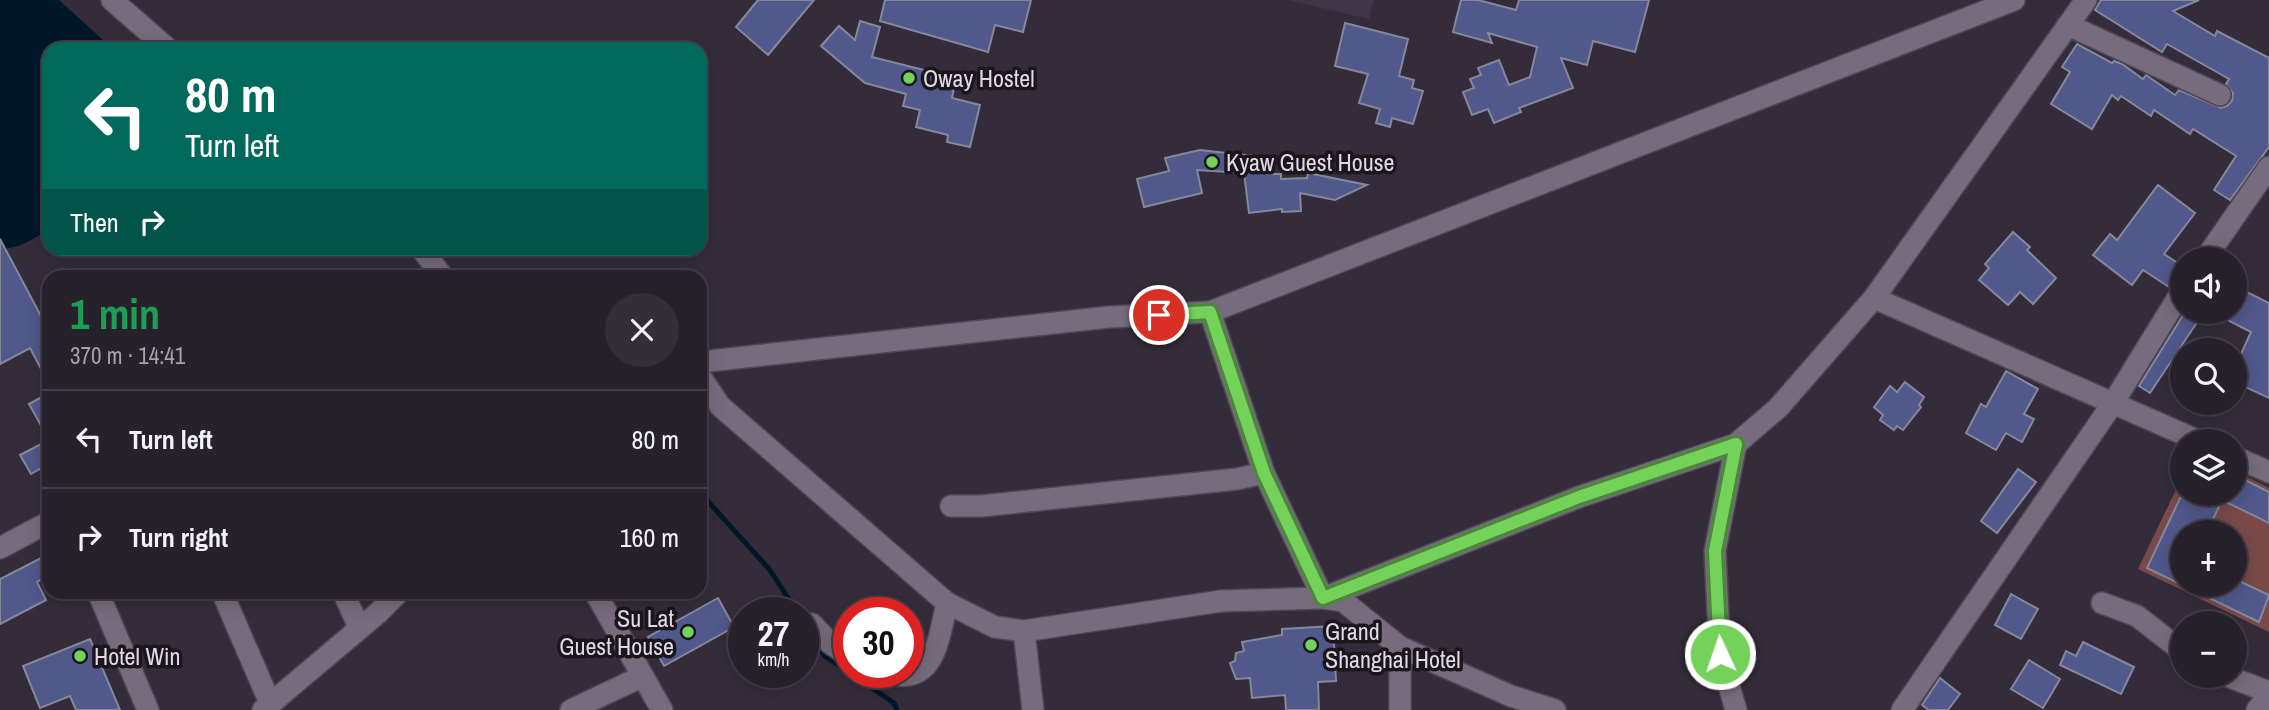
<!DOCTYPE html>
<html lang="en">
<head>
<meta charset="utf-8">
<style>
  body { margin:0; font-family:"Archivo Narrow",sans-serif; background:#332e38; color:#f1f3f6; height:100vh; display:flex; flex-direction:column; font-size:26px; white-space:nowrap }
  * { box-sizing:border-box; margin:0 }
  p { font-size:23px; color:#a4a3a9 }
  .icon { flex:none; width:38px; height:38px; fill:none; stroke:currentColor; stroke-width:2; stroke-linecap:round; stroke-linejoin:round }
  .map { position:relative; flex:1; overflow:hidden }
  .drawer { position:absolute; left:42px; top:270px; width:665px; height:329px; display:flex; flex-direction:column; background:#27212c; border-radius:21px; box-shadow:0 4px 18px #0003,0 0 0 2px #433e48 }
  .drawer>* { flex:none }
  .banner { position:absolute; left:42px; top:42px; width:665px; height:214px; border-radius:21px; box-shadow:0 4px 18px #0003,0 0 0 2px #433e48; background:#00695c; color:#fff; overflow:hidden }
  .fabs { position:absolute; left:2170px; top:247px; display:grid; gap:14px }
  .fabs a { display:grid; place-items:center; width:77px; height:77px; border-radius:50%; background:#27212c; box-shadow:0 4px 18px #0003,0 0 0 2px #433e48; font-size:35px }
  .speed { position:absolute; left:728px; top:597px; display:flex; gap:14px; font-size:35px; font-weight:700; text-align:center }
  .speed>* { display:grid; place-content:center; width:91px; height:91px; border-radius:50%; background:#27212c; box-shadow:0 4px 18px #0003,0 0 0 2px #433e48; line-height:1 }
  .speed small { font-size:18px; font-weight:400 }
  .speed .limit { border:10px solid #d22; background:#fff; color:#111 }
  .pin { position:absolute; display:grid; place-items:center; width:60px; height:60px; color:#fff; margin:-30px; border:4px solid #fff; border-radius:50%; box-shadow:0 2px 7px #0007 }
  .me { position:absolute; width:77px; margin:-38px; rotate:357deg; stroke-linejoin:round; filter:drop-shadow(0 0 5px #0008) }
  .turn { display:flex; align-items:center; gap:24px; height:147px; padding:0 28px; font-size:32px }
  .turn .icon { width:91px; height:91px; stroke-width:2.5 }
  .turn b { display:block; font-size:49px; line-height:60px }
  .then { display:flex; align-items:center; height:66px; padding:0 28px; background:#0003; gap:14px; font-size:26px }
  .round { display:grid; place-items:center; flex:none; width:74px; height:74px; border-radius:37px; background:#332e38 }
  .headline { display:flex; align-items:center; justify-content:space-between; height:119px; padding:0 28px }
  h1 { font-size:42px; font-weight:800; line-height:52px; color:#1e9e55 }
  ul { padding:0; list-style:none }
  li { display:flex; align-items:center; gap:21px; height:98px; padding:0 28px; border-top:2px solid #433e48 }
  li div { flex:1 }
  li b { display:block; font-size:26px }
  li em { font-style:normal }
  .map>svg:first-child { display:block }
  .built { fill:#403448 }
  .green { fill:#7a4a4a; fill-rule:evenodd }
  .water { fill:#00172a }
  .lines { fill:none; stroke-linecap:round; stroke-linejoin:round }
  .stream { stroke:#00172a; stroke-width:5 }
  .building { fill:#51588c; stroke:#85889b; stroke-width:2 }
  .minor-casing { stroke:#4f4753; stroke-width:24 }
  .minor { stroke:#766c7d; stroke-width:21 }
  .route-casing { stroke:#4b883b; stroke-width:18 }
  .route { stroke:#74d25b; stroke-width:12 }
  .poi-dot { fill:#74d25b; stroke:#1a161c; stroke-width:2.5 }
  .labels { text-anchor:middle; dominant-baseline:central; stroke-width:7; stroke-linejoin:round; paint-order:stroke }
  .poi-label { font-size:24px; fill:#dfdae3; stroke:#1a161c; text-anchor:start }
</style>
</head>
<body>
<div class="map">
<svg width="2269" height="710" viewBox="0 0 2269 710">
  <rect width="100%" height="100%" fill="#342c3a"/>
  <polygon class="built" points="1288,0 1374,0 1369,19"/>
  <path class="green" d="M2235 471 2269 488V632L2138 569 2182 477V494H2235ZM2182 532H2235V584H2182Z"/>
  <path class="water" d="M0 0H59L113 49H49V227C36 239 18 249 0 249Z"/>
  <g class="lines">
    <g class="stream">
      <polyline points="703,496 770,570 797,612"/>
      <polyline points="817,644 825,656 894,703 897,710"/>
    </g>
  </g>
  <g class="building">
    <polygon points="758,0 814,0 768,55 736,27"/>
    <polygon points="885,0 1031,0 1023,32 995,25 988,52 880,21"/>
    <polygon points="1461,0 1478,0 1516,10 1519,0 1649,0 1635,52 1593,41 1587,65 1561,58 1573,88 1519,108 1521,112 1494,123 1488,109 1472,115 1463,92 1474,88 1470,79 1481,75 1478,68 1499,60 1509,85 1530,77 1537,47 1488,33 1492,43 1453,32"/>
    <polygon points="2101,0 2199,0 2173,11 2215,36 2217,31 2269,58 2269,147 2230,200 2214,190 2236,156 2193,129 2190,134 2154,110 2151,116 2121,96 2118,100 2112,95 2092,129 2051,104 2070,72 2062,67 2077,44 2112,63 2114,61 2122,64 2143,79 2146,75 2175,95 2179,90 2221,108 2227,106 2232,101 2233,93 2226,84 2229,79 2167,44 2162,52 2095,10"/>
    <polygon points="860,21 880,27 872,57 956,78 952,98 980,105 970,147 947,142 948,135 916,127 920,110 903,106 906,94 865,83 821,46 839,26 855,40"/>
    <polygon points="1345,23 1408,39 1399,76 1414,80 1412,88 1423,91 1413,124 1392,118 1390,127 1376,123 1380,109 1359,103 1368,74 1335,66"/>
    <polygon points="1200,150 1253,156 1254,171 1266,170 1267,174 1281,174 1281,179 1307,178 1308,173 1367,185 1335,200 1300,193 1301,211 1282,212 1282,209 1249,213 1244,173 1197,170 1202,193 1144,207 1137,179 1169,171 1165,158"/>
    <polygon points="2158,185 2195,213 2164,254 2182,266 2182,278 2175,280 2169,287 2143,270 2132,285 2093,255 2110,234 2117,240"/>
    <polygon points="2013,232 2030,247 2027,250 2056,278 2033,304 2020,292 2008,305 1979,280 1989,268 1985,264"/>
    <polygon points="0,239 49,331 49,384 30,348 0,364"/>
    <polygon points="2235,286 2269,303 2269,398 2235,382 2235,367 2251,332 2212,312 2235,312"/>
    <polygon points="2185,312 2204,312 2150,393 2139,386"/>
    <polygon points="2006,371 2038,389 2024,414 2034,419 2022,442 2006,433 1996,450 1966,433 1981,404 1986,407"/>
    <polygon points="1905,382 1924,397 1919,405 1921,407 1903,430 1897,426 1894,430 1880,420 1883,415 1874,407 1890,386 1897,392"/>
    <polygon points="49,393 49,464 31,474 20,455 49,440 29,404"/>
    <polygon points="2018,469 2036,482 1997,533 1981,521"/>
    <polygon points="2235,475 2269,492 2269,523 2222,500 2207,532 2182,532 2182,584 2235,584 2235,579 2269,595 2259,622 2147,568 2182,494 2235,494"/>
    <polygon points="49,554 49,575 37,582 46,600 0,624 0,579"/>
    <polygon points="2011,594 2038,609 2021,639 1995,625"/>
    <polygon points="718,598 734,627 664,666 648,637"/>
    <polygon points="1333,626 1336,681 1318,682 1319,710 1286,710 1285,695 1252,698 1250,678 1236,679 1230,663 1235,661 1236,653 1244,651 1242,642 1282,635 1282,629"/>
    <polygon points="90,639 120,710 76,710 70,696 40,708 23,666"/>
    <polygon points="2083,642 2134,667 2121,694 2060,665 2066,651 2076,656"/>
    <polygon points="2029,660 2060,679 2043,708 2011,689"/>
    <polygon points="1940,678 1960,694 1948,710 1929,710 1922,705"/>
  </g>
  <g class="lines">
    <defs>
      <g id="minor">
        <polyline points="112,0 168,49"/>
        <polyline points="2068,25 2220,95"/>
        <polyline points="421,248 442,276"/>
        <polyline points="2205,259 2269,167"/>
        <polyline points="1874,298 2199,441"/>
        <polyline points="1210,312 1264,473 1323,598 1343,601 1400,647 1511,696 1555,710"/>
        <polyline points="700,362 1109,317 1210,312 2014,0"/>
        <polyline points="700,376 720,406 947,603 995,627 1024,631 1221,601 1323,598 1579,497 1736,444 1778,408 1874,298 2086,0"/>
        <polyline points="2235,457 2269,472"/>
        <polyline points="951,506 981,506 1237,479 1264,473"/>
        <polyline points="0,548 49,522"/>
        <polyline points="98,592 148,710"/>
        <polyline points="222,592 270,703"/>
        <polyline points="343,592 359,627"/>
        <polyline points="595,592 662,710"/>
        <polyline points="2102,603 2137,616 2182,651"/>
        <polyline points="812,624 830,643 849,656"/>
        <polyline points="1024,631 1033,710"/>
        <path d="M882 672C935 689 938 641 947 603"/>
        <polyline points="2227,676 2269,692"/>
        <polyline points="263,710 378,613 399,592"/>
        <polyline points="571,710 643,676"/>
        <polyline points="1400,710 1400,647"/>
        <polyline points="1736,710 1720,655 1715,551 1736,444"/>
        <polyline points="1902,710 2113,403 2182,291"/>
        <polyline points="2257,710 2269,695"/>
      </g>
    </defs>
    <use href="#minor" class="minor-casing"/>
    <use href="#minor" class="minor"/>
  </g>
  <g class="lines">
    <defs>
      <polyline id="route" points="1159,315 1210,312 1264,473 1323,598 1579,497 1736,444 1715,551 1720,654"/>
    </defs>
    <use href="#route" class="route-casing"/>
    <use href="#route" class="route"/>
  </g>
  <g class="poi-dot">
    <circle cx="909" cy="78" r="7"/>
    <circle cx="1212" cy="162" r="7"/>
    <circle cx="688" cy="632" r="7"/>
    <circle cx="1311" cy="645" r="7"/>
    <circle cx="80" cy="656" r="7"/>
  </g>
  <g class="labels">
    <g class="poi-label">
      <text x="923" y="78">Oway Hostel</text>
      <text x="1226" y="162">Kyaw Guest House</text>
      <text x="674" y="618" text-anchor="end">Su Lat<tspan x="674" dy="28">Guest House</tspan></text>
      <text x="1325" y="631">Grand<tspan x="1325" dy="28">Shanghai Hotel</tspan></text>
      <text x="94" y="656">Hotel Win</text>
    </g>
  </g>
</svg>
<div class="fabs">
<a><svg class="icon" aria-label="sound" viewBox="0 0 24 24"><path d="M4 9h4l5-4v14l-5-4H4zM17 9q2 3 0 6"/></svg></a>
<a><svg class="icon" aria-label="search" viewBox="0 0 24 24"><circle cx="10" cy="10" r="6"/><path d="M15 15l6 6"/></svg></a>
<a><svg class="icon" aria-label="layers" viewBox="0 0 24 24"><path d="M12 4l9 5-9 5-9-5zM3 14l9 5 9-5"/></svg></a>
<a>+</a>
<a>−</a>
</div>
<div class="speed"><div>27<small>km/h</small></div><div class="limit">30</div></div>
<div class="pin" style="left:1159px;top:315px;background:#d93025"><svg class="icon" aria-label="arrive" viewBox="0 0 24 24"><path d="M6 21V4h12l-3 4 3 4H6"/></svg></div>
<svg class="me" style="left:1720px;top:654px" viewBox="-20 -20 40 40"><circle r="17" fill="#74d25b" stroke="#fff" stroke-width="3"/><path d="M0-11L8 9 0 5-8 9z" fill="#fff"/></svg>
<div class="banner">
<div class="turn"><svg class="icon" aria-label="left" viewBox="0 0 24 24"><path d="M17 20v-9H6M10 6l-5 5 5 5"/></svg><div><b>80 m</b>Turn left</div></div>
<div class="then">Then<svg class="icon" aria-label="right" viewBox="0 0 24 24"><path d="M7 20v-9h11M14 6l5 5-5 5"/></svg></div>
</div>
<section class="drawer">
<div class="headline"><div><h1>1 min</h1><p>370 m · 14:41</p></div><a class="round"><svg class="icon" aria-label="close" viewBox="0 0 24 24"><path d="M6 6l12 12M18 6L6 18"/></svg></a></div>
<ul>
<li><svg class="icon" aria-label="left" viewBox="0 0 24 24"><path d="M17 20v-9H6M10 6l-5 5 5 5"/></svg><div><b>Turn left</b></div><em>80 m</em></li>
<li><svg class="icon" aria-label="right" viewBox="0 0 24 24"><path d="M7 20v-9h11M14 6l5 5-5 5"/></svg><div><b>Turn right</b></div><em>160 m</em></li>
</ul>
</section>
</div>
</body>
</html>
